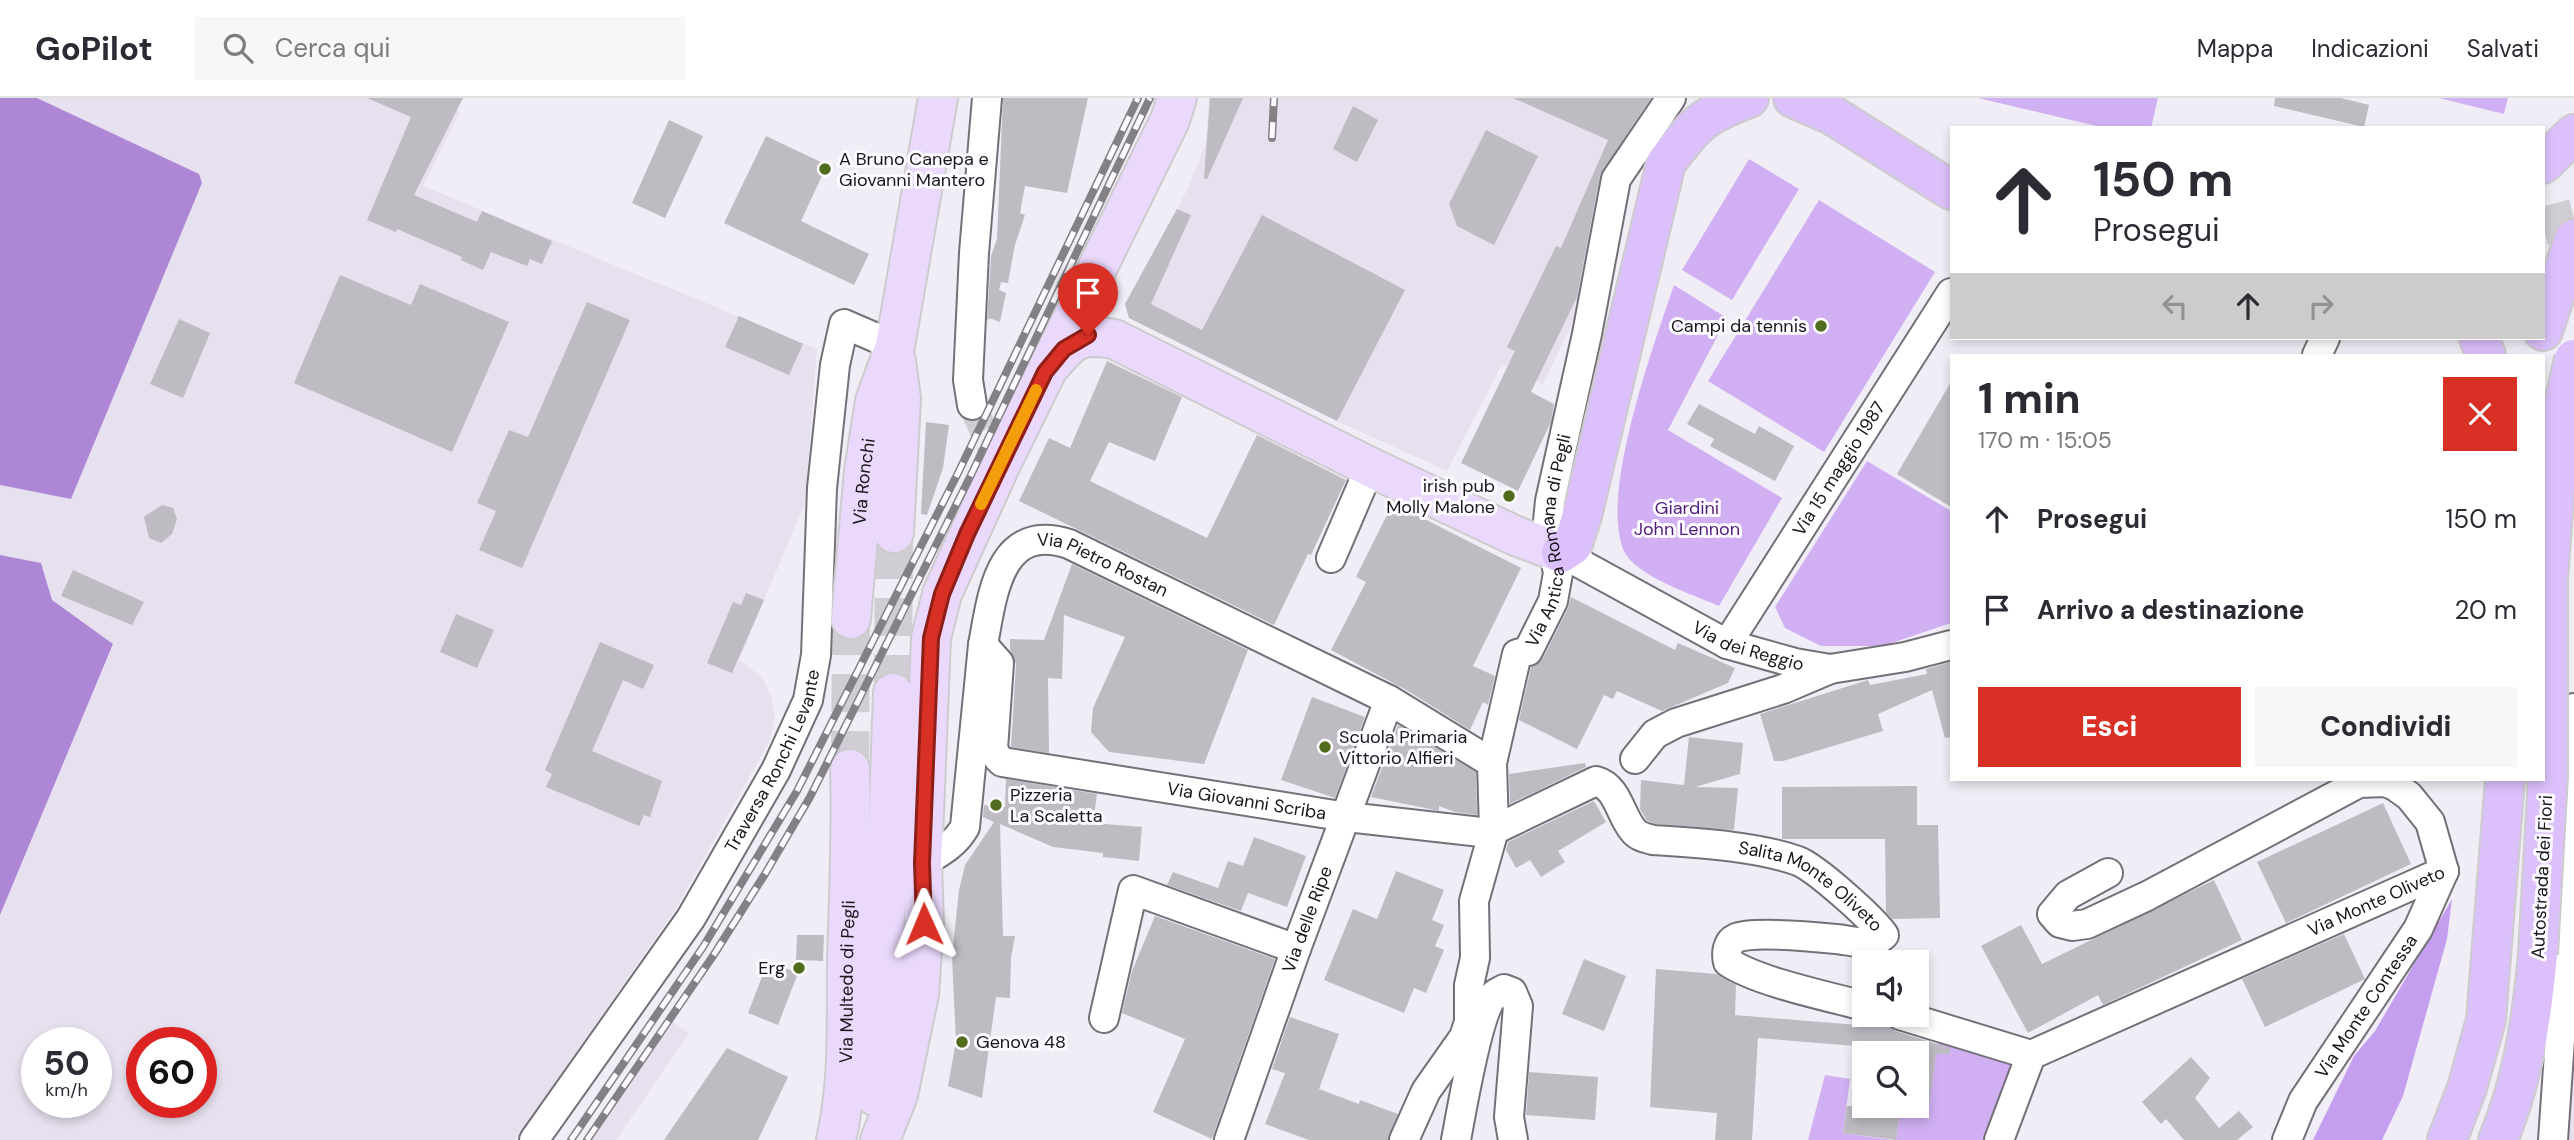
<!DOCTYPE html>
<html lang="it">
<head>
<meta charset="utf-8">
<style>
  body { margin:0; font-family:"DM Sans",sans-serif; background:#f7f7f7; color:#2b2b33; height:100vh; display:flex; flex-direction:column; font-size:26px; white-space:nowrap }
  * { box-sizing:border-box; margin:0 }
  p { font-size:23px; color:#7c7c81 }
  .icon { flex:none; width:38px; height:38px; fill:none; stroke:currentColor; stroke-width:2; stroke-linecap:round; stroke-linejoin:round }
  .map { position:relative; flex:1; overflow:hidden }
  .panel { position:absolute; left:1950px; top:256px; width:595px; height:427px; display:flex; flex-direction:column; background:#fff; border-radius:0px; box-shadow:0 4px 10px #0003 }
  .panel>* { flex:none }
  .hud { position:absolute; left:1950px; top:28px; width:595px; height:214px; border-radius:0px; box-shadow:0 4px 10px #0003; background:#fff; color:#2b2b33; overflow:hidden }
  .buttons { position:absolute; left:1852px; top:852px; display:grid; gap:14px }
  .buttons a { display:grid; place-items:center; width:77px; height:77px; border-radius:0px; background:#fff; box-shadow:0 4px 10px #0003; font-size:35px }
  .speed { position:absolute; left:21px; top:929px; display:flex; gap:14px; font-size:35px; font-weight:700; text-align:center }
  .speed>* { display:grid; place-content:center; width:91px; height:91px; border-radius:50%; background:#fff; box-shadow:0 4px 10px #0003; line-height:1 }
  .speed small { font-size:18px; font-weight:400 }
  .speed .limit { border:10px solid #d22; background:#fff; color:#111 }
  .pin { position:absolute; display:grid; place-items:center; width:60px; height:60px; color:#fff; margin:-72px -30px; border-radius:50% 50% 50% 0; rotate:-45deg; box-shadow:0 0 7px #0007 }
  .pin .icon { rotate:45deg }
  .me { position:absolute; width:77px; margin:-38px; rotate:359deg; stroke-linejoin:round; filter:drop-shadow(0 0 5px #0008) }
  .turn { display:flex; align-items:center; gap:24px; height:147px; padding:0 28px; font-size:32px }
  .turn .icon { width:91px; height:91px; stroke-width:2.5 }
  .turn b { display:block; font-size:49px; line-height:60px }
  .lanes { display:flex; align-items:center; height:66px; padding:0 28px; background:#0003; justify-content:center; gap:35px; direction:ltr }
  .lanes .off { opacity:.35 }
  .round { display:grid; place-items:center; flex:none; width:74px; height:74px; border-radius:0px; background:#f7f7f7 }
  .headline { display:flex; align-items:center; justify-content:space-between; height:119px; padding:0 28px }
  h1 { font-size:42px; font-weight:800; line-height:52px }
  .action { display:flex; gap:14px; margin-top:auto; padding:14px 28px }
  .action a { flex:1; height:80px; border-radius:0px; background:#d93025; color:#fff; font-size:28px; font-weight:800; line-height:80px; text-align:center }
  .action a+a { background:#f7f7f7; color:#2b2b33 }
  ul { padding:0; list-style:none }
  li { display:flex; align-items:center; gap:21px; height:91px; padding:0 28px }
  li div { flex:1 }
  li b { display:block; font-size:26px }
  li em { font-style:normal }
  header { display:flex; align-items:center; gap:42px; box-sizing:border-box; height:98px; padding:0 35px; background:#fff; border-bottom:2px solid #e1e1e2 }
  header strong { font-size:33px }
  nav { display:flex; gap:38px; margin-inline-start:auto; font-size:24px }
  .search { width:490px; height:63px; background:#f7f7f7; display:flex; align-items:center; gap:18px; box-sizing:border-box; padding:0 24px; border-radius:0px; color:#7c7c81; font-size:26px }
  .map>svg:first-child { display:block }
  .built { fill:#e7e0ef; fill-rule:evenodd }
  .green { fill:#d0b0f3 }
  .forest { fill:#c59fef }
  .water { fill:#ad87d5 }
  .building { fill:#bebbc3 }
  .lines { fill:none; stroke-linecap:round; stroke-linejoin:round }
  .street-tunnel { stroke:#d0cdd5; stroke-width:28; stroke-dasharray:28 14; stroke-linecap:butt }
  .primary-tunnel { stroke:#d0cdd5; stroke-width:38; stroke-dasharray:38 19; stroke-linecap:butt }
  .highway-tunnel { stroke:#d0cdd5; stroke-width:38; stroke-dasharray:38 19; stroke-linecap:butt }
  .street-casing { stroke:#747078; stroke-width:32 }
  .primary-casing { stroke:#cccccd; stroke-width:42 }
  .highway-casing { stroke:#cccccd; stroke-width:42 }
  .street { stroke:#fff; stroke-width:28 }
  .primary { stroke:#ead9fd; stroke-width:38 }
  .highway { stroke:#dcc0fb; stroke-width:38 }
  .rail-casing { stroke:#838086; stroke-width:8 }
  .rail { stroke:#fdfbff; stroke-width:5; stroke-dasharray:16; stroke-linecap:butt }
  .highway-bridge-casing { stroke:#cccccd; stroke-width:42; stroke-linecap:butt }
  .highway-bridge { stroke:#dcc0fb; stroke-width:38 }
  .route-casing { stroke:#8d1f18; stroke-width:18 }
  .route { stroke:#d93025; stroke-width:12 }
  .slow { stroke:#f59e0b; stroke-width:12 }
  .poi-dot { fill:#526c1e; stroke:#fdfbff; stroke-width:2.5 }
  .labels { text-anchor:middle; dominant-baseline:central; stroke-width:6; stroke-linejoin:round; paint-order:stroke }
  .poi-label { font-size:18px; fill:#18171a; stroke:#fdfbff; text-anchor:start }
  .street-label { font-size:18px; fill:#18171a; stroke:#fdfbff }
  .park-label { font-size:18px; fill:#511d79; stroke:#fdfbff }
</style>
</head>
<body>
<header>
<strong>GoPilot</strong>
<div class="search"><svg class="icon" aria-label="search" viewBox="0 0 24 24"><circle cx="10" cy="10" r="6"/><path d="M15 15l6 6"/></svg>Cerca qui</div>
<nav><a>Mappa</a><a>Indicazioni</a><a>Salvati</a></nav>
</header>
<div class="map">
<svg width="2574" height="1042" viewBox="0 0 2574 1042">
  <rect width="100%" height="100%" fill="#f1edf6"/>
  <g class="built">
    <path d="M37 0H430L460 14 423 88 817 251 805 405 739 562 762 579 771 598 775 618 770 642 675 812 515 1042H0V817L113 547 51 502 41 465 0 457V387L71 401 202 85 198 76ZM37 945H96V1004H37ZM142 945H201V1004H142Z"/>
    <polygon points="1209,0 1662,0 1589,191 1543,286 1502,266 1447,373 1341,325 1129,220 1125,206 1187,92 1206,46"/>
    <polygon points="2574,835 2574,1042 2562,1042"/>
    <polygon points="673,924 689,935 616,1042 586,1042"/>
  </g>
  <g class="green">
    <polygon points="1978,0 2158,0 2151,30 2105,30"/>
    <polygon points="2439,0 2508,0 2504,16"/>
    <polygon points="1749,61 1799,91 1732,202 1682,172"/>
    <polygon points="1819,102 1935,174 1824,354 1708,283"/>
    <path d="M1674 187 1727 220 1668 332 1782 400 1719 508C1694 497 1635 478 1624 453 1599 397 1654 246 1674 187Z"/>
    <polygon points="1867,363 1951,413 1951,525 1883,548 1821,548 1785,530 1775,509"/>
    <polygon points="1938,941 2011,965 1994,1031 1988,1042 1896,1042 1901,1008 1916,1008 1932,986"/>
    <polygon points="1825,977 1850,981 1843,1035 1892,1042 1808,1042"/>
  </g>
  <polygon class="forest" points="2452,801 2447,841 2403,998 2382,1042 2313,1042 2354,958 2375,933"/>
  <g class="water">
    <polygon points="0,0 37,0 199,76 202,85 71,401 0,387"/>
    <polygon points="0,457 41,465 52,502 113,546 0,817"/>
  </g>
  <g class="building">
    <polygon points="367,0 463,0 414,97 477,124 482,113 552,143 542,166 530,161 527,168 491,154 483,172 461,162 462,159 397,131 396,134 367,122 411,19"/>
    <polygon points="1003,0 1088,0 1067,95 1025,88 1020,115 1025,117 1015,147 1008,185 1001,184 999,192 1006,195 1000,224 989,220 987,224 991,158 997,141"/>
    <polygon points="1210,0 1243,0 1207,81 1204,81"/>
    <polygon points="1513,0 1651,0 1600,77 1577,199 1531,294 1554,306 1551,324 1518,393 1461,365 1515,253 1507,249 1556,148 1561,150 1608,42"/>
    <polygon points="2275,0 2341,0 2369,7 2364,29 2274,8"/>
    <polygon points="1353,8 1378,22 1357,64 1333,51"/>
    <polygon points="669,22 703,38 665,120 632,105"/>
    <polygon points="1486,32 1538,58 1494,147 1457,128 1449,106"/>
    <polygon points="766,38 827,67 801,123 869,156 854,187 724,125"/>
    <polygon points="1177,111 1191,117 1151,206 1202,232 1262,117 1405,192 1337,323 1129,220 1125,206"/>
    <polygon points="340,177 411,207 420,186 509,224 452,354 294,285"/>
    <polygon points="587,204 630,222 522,470 479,452 496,413 477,405 509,332 528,339"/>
    <polygon points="739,218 803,246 789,277 725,249"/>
    <polygon points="179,221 210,235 183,300 150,286"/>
    <polygon points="1107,263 1182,299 1155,363 1109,344 1090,383 1207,440 1257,337 1346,382 1311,457 1308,456 1274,527 1019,403 1049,340 1070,350"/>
    <polygon points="1951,284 1951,409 1897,376"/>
    <polygon points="1699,306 1755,336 1759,328 1794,348 1775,383 1710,348 1714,341 1687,326"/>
    <polygon points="926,324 949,327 943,370 927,417 921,416"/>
    <polygon points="1393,405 1521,470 1473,568 1495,578 1488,607 1483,604 1470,632 1408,593 1331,552 1366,484 1356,479"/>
    <polygon points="162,407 173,410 177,421 172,436 161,445 149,440 144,419"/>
    <polygon points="1072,466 1248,552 1204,666 1109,654 1091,634 1093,610 1125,539 1064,517 1062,581 1048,580 1049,655 1011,649 1016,566 1010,552 1010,541 1044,542"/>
    <polygon points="73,472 144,504 132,527 61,498"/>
    <polygon points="746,495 764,502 732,575 707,565 733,504 741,507"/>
    <polygon points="1571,499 1675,552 1678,545 1735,570 1728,585 1662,613 1617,593 1613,601 1604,597 1577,651 1519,622 1531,569 1543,560 1568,510"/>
    <polygon points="456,516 494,532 477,570 440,554"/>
    <polygon points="600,544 654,567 643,591 623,582 592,653 662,683 650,719 644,717 639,728 546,689 552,676 545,672"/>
    <polygon points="1951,564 1951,639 1945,640 1932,592 1878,616 1883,633 1783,663 1774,663 1760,616 1868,582 1870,587 1927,576 1926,571"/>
    <polygon points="1312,599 1365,619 1335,700 1281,682"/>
    <polygon points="1398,627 1476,674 1477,717 1455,714 1439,708 1439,713 1435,712 1371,699"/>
    <polygon points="1689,639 1743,645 1740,676 1695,689 1738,690 1734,732 1656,726 1647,723 1640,711 1641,682 1684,687"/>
    <polygon points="1585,665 1586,669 1510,706 1509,676"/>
    <polygon points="1006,681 1097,696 1093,725 1142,729 1139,763 1103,759 1103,755 1053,749 1000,726 1003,838 1015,838 1011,860 1010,900 996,899 982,1000 948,988 956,943 952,859 959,792 965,767 994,724 983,719 984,707 1005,709"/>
    <polygon points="1917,688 1917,727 1938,727 1940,820 1892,821 1886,814 1885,741 1782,741 1782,689"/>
    <polygon points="1594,703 1606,724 1558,753 1565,764 1541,779 1530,762 1516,770 1506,752 1508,744"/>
    <polygon points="2383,705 2411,766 2286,825 2257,764"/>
    <polygon points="1254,739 1306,758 1287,809 1248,795 1241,813 1167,787 1173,774 1218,790 1228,763 1243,768"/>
    <polygon points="1396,773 1444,792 1432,822 1444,827 1435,848 1444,852 1426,895 1414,890 1404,915 1324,882 1353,811 1377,821"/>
    <polygon points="2214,782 2242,842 2103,907 2098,897 2028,935 1981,848 2021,827 2042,866"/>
    <polygon points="1155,818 1275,861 1212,1041 1153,1014 1185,941 1122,915 1132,873"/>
    <polygon points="2344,836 2365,881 2265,929 2242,881"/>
    <polygon points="797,837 824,837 823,863 796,862"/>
    <polygon points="1584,861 1626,878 1604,933 1562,916"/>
    <polygon points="768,863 798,875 778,927 748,915"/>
    <polygon points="1656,871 1717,876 1736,887 1735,917 1858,927 1858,924 1872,922 1885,924 1895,933 1950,950 1950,956 1936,956 1929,1008 1916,1008 1916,956 1854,956 1855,948 1758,940 1752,1042 1715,1042 1717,1015 1650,1009"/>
    <polygon points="1290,919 1339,936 1319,991 1359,1006 1360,1002 1398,1016 1388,1042 1309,1042 1265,1026 1285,975 1272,971"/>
    <polygon points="727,950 788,979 758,1042 664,1042"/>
    <polygon points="2191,959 2210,980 2195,1000 2219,1030 2239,1013 2253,1029 2237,1042 2184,1042 2166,1021 2161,1026 2142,1004"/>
    <polygon points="1529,974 1598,979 1595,1022 1526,1017"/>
    <polygon points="1847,1008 1901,1008 1896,1042 1843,1035"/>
  </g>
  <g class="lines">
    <polyline class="street-tunnel" points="972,307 1000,368"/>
    <g class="primary-tunnel">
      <polyline points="893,595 894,435"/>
      <polyline points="850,671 851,521"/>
    </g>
    <polyline class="highway-tunnel" points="2543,128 2574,120"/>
    <defs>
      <g id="street">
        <polyline points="2317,257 2325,240"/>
        <polyline points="972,307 968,282 974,155 987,0"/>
        <path id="s1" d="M1561 455 1727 546 1795 565 1830 571 1905 559 1951 547"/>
        <polyline points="1331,460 1370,369"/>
        <path id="s2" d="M1727 546 1951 195"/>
        <path id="s3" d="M983 547 999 565 993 651 998 660 1002 664 1347 719 1481 734 1494 732 1596 683C1618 689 1620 717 1633 732 1638 739 1646 740 1653 742 1698 745 1756 748 1798 763 1816 770 1872 820 1884 837 1883 838 1876 843 1875 843 1864 847 1848 842 1836 841 1816 839 1753 833 1736 840 1727 844 1726 855 1728 864 1758 884 1827 898 1864 908"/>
        <polyline points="1635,661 1655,636 1676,625 1783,591 1830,571"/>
        <path id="s4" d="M922 765C939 755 955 747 965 729L983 547C992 498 999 423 1069 446L1389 602 1492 665"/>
        <polyline points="2108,775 2068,797 2052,816 2060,825 2072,828 2087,826 2147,798 2359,685 2385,684 2395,688 2409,698 2430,724 2444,773"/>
        <polyline points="1900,917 2031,957"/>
        <polyline points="1104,920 1133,792 1296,851"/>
        <path id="s5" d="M2031 957 2444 773"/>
        <path id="s6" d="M534 1042 691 820 776 672 808 602 816 557 822 390 835 267 844 226 895 248"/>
        <path id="s7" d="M1229 1042 1296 851 1389 602"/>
        <path id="s8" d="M1404 1042 1426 993 1464 939 1469 924V887L1475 860 1474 803 1494 732 1492 665 1517 556 1528 553 1553 503 1558 475 1548 423 1550 403 1587 236 1616 81 1671 0"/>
        <path d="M1456 1042C1461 1016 1478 912 1495 896 1497 894 1501 893 1504 891L1512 894 1518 908 1509 1019 1513 1042"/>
        <polyline points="1999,1042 2031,957"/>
        <path id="s9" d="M2287 1042 2303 1003 2418 831 2444 773"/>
        <polyline points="2553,1042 2567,840 2574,610"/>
      </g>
      <g id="primary">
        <path d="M1053 265C1074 239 1082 236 1114 241L1370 369 1516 438 1561 455"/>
        <polyline points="894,435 901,301 896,263"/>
        <path id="s10" d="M851 521 864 373 875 303 895 248 938 0"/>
        <polyline points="875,998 879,982 893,595"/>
        <path id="s11" d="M836 1042C850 982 846 921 847 860 849 797 852 734 850 671"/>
        <polyline points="880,1042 898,997 919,896 924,826 922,765 931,540 942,496 1000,368 1170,22 1177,0"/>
      </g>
      <g id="highway">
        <polyline points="1793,0 1832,17 1951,92"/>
        <polyline points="2543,66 2574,36"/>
        <polyline points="2543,233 2574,141"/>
        <polyline points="2479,240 2486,257"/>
        <path d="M1561 455 1572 448 1582 418 1666 65C1695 26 1703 17 1749 0"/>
        <polyline points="2447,1042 2467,990 2486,922 2505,681"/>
        <path d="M2498 1042C2523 982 2532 921 2538 856"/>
      </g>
    </defs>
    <use href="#street" class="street-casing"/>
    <use href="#primary" class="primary-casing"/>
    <use href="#highway" class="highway-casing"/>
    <use href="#street" class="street"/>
    <use href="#primary" class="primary"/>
    <use href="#highway" class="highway"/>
    <defs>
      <g id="rail">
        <polyline points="1272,40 1274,0"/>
        <polyline points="571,1042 703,849 797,693 959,373 1138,0"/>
        <polyline points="587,1042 713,858 765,776 810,699 970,379 1150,0"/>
      </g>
    </defs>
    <use href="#rail" class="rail-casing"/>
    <use href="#rail" class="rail"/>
    <defs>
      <polyline id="highway-bridge" points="2538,856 2548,677 2548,480 2560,323 2574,261"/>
    </defs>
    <use href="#highway-bridge" class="highway-bridge-casing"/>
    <use href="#highway-bridge" class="highway-bridge"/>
  </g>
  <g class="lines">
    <defs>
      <polyline id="route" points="924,826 922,765 931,540 942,496 967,436 1045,274 1064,251 1088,237"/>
    </defs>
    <use href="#route" class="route-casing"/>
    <use href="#route" class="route"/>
    <polyline class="slow" points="981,406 1036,292"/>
  </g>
  <g class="poi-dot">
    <circle cx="825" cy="71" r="7"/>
    <circle cx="1821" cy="228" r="7"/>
    <circle cx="1509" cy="398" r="7"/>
    <circle cx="1325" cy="649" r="7"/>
    <circle cx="996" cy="707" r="7"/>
    <circle cx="799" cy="870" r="7"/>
    <circle cx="962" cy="944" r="7"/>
  </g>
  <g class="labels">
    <g class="poi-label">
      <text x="839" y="61">A Bruno Canepa e<tspan x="839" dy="21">Giovanni Mantero</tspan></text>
      <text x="1807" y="228" text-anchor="end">Campi da tennis</text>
      <text x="1495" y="388" text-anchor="end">irish pub<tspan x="1495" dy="21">Molly Malone</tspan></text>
      <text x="1339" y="639">Scuola Primaria<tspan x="1339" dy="21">Vittorio Alfieri</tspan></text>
      <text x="1010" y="697">Pizzeria<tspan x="1010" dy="21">La Scaletta</tspan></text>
      <text x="785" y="870" text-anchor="end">Erg</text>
      <text x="976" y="944">Genova 48</text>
    </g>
    <g class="street-label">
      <text stroke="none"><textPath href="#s2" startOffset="208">Via 15 maggio 1987</textPath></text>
      <text stroke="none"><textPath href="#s10" startOffset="138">Via Ronchi</textPath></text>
      <text stroke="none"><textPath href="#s8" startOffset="637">Via Antica Romana di Pegli</textPath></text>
      <text stroke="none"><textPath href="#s4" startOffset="436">Via Pietro Rostan</textPath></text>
      <text stroke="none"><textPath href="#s1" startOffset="210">Via dei Reggio</textPath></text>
      <text stroke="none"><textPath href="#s6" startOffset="450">Traversa Ronchi Levante</textPath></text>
      <text stroke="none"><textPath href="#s3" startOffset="374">Via Giovanni Scriba</textPath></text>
      <text transform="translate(2542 779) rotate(-87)">Autostrada dei Fiori</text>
      <text stroke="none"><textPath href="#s3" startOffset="992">Salita Monte Oliveto</textPath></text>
      <text stroke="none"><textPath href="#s5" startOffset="378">Via Monte Oliveto</textPath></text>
      <text stroke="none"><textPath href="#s7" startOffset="234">Via delle Ripe</textPath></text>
      <text stroke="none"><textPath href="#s11" startOffset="159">Via Multedo di Pegli</textPath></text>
      <text stroke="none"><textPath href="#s9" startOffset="156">Via Monte Contessa</textPath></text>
    </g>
    <g class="park-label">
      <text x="1687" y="410">Giardini<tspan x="1687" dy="21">John Lennon</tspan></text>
    </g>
  </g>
</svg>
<div class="buttons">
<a><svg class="icon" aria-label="sound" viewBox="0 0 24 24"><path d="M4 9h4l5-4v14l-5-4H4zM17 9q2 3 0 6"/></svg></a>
<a><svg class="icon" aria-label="search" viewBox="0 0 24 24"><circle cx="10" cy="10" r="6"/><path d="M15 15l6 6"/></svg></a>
</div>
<div class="speed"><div>50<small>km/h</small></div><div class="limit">60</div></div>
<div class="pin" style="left:1088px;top:237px;background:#d93025"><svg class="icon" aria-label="arrive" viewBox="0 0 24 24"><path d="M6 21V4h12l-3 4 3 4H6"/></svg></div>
<svg class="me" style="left:924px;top:826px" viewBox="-20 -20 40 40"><path d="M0-17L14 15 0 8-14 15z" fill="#d93025" stroke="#fff" stroke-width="4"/></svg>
<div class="hud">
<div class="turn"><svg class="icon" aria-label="ahead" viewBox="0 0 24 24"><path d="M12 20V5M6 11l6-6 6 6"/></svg><div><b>150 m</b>Prosegui</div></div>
<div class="lanes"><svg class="icon off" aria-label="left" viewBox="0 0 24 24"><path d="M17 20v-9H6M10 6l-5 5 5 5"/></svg><svg class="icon" aria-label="ahead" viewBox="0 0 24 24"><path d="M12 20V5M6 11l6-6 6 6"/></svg><svg class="icon off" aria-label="right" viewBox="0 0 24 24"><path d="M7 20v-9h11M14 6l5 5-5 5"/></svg></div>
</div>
<section class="panel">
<div class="headline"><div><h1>1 min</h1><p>170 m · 15:05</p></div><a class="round" style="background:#d93025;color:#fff"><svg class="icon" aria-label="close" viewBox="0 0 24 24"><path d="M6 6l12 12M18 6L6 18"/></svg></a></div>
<ul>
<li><svg class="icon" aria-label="ahead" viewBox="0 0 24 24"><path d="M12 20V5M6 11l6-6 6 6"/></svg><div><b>Prosegui</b></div><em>150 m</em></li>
<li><svg class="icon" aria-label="arrive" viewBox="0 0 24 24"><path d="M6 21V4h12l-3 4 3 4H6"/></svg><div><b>Arrivo a destinazione</b></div><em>20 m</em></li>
</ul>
<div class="action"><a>Esci</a><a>Condividi</a></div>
</section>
</div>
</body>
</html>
